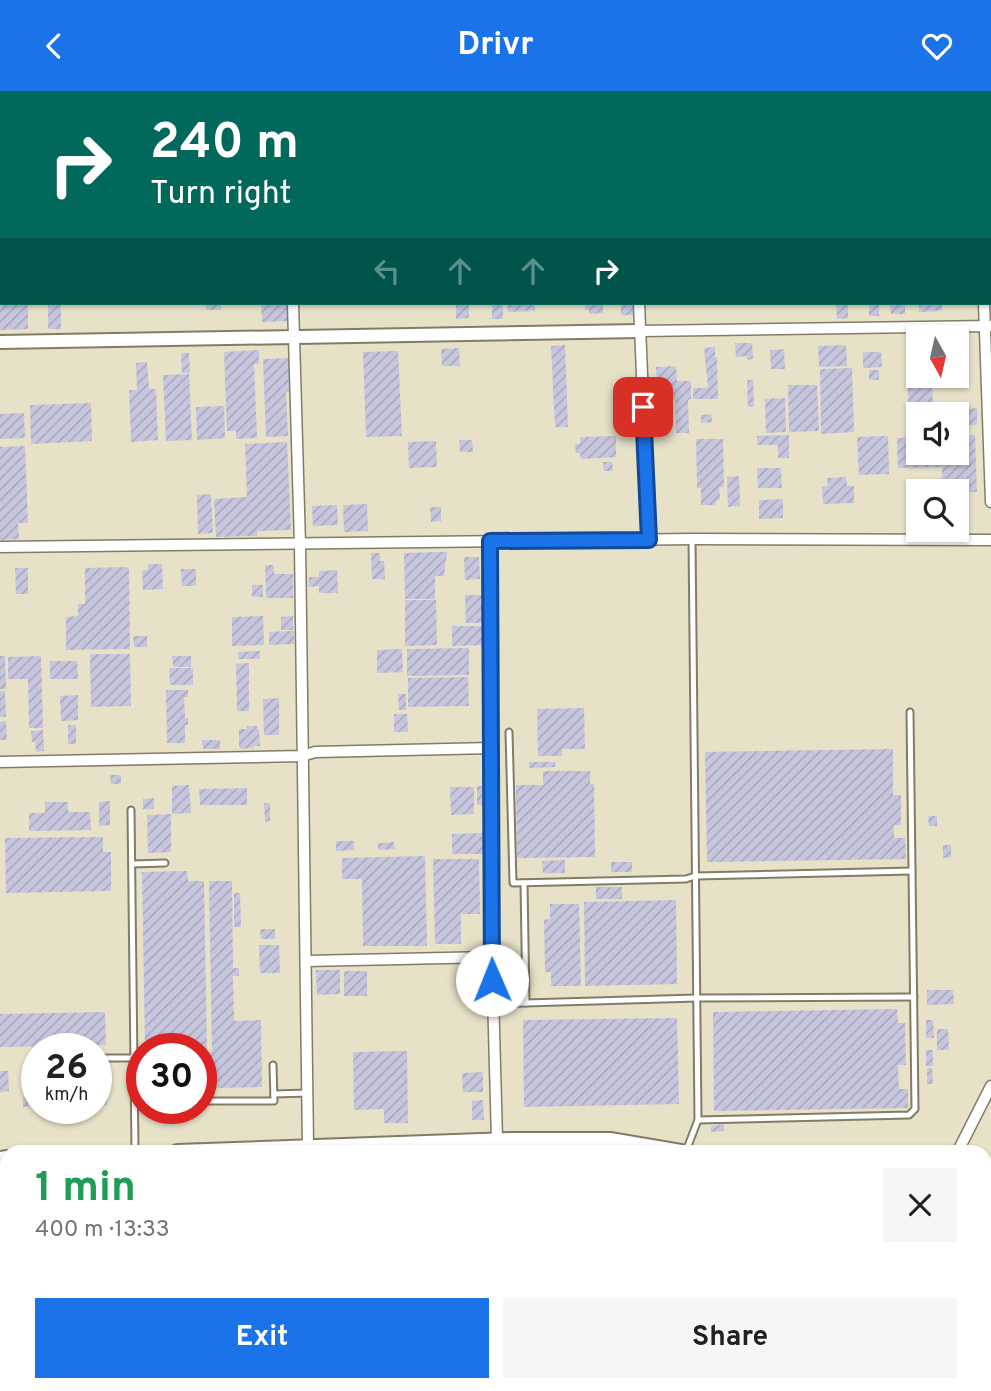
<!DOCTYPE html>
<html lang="en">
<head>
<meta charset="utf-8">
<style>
  body { margin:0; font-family:Overpass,sans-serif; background:#f6f6f6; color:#202124; height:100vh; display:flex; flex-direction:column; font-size:26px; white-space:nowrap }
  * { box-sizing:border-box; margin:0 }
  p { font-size:23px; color:#757577 }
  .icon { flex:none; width:38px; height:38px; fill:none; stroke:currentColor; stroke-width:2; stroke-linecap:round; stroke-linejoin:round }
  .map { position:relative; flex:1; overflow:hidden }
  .side { position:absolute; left:0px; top:1054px; width:992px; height:247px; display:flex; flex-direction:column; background:#fff; border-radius:21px 21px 0 0; box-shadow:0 2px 5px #0004 }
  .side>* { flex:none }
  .hud { position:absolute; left:0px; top:0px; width:992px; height:214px; box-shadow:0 2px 5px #0004; background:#00695c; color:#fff; overflow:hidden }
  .needle { width:46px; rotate:172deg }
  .buttons { position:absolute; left:906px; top:234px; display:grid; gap:14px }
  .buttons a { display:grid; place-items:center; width:63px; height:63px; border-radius:0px; background:#fff; box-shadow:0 2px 5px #0004; font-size:35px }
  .speed { position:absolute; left:21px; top:942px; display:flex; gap:14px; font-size:35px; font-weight:700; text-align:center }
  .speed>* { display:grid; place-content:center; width:91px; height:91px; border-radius:50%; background:#fff; box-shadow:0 2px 5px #0004; line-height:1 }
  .speed small { font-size:18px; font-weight:400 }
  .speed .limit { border:10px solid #d22; background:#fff; color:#111 }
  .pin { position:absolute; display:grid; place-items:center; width:60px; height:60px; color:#fff; margin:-30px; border-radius:14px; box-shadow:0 4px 10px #0006 }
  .me { position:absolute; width:77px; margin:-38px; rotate:359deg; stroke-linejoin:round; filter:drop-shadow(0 0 5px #0008) }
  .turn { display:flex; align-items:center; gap:24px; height:147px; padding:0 35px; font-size:32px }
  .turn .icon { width:91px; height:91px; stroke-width:2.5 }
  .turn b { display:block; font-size:49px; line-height:60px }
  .lanes { display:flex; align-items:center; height:66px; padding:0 35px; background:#0003; justify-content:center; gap:35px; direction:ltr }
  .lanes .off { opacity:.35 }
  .round { display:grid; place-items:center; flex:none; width:74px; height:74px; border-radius:0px; background:#f6f6f6 }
  .headline { display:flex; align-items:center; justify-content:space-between; height:119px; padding:0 35px }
  h1 { font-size:42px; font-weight:700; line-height:52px; color:#1e9e55 }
  .action { display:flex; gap:14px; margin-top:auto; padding:14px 35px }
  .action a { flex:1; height:80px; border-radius:0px; background:#1a73e8; color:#fff; font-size:28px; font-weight:700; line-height:80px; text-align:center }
  .action a+a { background:#f6f6f6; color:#202124 }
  header { display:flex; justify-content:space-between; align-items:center; height:91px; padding:0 35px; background:#1a73e8; color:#fff; font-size:32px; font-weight:700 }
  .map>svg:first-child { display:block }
  .building { fill:url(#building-hatch) }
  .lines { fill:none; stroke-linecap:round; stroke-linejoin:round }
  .service-casing { stroke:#827c66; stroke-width:9 }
  .minor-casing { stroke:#827c66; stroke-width:13 }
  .tertiary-casing { stroke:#827c66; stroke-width:16 }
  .service { stroke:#fff; stroke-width:5 }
  .minor { stroke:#fff; stroke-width:10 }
  .tertiary { stroke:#fff; stroke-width:12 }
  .route-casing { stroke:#114b97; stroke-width:18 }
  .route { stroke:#1a73e8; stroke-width:12 }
</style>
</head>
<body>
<header><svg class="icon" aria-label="back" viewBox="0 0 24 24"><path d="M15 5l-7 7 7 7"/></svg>Drivr<svg class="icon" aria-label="heart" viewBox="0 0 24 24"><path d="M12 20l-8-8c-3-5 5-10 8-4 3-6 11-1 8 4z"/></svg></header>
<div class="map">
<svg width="991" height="1300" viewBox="0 0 991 1300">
  <defs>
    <pattern id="building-hatch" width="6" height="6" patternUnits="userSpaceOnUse" patternTransform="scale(1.75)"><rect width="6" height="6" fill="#c7c6de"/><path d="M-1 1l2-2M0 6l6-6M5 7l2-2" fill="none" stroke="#aaaabd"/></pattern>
  </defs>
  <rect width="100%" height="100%" fill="#e7e1c8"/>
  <g class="building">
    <polygon points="0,212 28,212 28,238 0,239"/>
    <rect x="206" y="212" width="15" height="7"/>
    <polygon points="261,212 288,212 289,230 262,231"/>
    <polygon points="456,212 469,212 469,227 456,228"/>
    <rect x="492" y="212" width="11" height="16"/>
    <polygon points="507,212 535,212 535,220 508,221"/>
    <polygon points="588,212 603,212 603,222 589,223 589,219 585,219 585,213"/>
    <rect x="621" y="212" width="13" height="12"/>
    <polygon points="836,212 848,212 848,227 837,228"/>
    <rect x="869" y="212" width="10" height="13"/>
    <polygon points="890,212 905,212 905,223 891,223"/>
    <polygon points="919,212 942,212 942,220 919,221"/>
    <rect x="48" y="213" width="13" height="25"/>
    <polygon points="735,252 752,252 753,268 747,269 747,265 736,266"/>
    <polygon points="565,254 568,336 555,336 551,255"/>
    <polygon points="846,254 847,275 819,276 818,255"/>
    <polygon points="715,256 715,266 717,266 718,308 693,308 693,297 708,297 704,257"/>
    <polygon points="459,257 460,275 442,275 441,258"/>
    <polygon points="784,258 785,278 771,278 770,259"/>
    <polygon points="259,259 259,273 254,273 257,347 236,348 236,340 227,340 224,261"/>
    <polygon points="398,260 402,345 366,346 363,261"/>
    <polygon points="863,261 881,261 882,276 863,277"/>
    <polygon points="181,262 189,262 190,282 182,282"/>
    <polygon points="919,263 919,285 932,285 933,324 919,324 919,342 909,342 907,264"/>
    <polygon points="289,267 290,300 286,301 288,345 266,346 263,268"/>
    <polygon points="147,271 149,298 156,298 158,349 131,351 129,299 137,299 136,272"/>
    <polygon points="676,275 677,290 691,290 691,308 688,309 689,342 676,342 675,309 663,309 662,293 657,293 656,276"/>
    <polygon points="852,277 854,341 821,343 820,278"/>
    <rect x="869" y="279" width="10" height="10"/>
    <polygon points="189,283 192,349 166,350 163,284"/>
    <polygon points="747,289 753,289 754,316 748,316"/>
    <polygon points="788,294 817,294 819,340 789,341"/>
    <polygon points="785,307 786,341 766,342 765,308"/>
    <polygon points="91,312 92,350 31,353 30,314"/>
    <polygon points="224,315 225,347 197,349 196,316"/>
    <polygon points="977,317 977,334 968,335 968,318"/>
    <polygon points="24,322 25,347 0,348 0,323"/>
    <polygon points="711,323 712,331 701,332 701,324"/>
    <polygon points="789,344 789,367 778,367 778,354 757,354 757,345"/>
    <polygon points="975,344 977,401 942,401 942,376 898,377 897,347 919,346 919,362 957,362 957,345"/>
    <polygon points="616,345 616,366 581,368 580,362 576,362 575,353 580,353 580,346"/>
    <polygon points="888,345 889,383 859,384 857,346"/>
    <polygon points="696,348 723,348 724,396 719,396 720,407 714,414 701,414 701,397 697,397"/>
    <polygon points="459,349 472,349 473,361 460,361"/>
    <polygon points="436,350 437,376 409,377 408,351"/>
    <polygon points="287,351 291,439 257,440 257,445 216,446 214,408 247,406 245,353"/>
    <polygon points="25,355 28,432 18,432 19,448 0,449 0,356"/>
    <polygon points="603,371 612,371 613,380 604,380"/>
    <polygon points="757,377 781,377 782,397 758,397"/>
    <polygon points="739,385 740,415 728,416 727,386"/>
    <polygon points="846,386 847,395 854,395 854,412 823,413 822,396 828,395 827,387"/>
    <polygon points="211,403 213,442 198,443 197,404"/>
    <polygon points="783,408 783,427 759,428 759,409"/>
    <polygon points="367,413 368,440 344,441 343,414"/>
    <polygon points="337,414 338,434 313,435 312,415"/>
    <polygon points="430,416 441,416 441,430 431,431"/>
    <polygon points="434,461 447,461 444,485 435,485 435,508 405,508 404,462"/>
    <polygon points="371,462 380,462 380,470 384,470 385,488 372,488"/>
    <polygon points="464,466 479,466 480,488 465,489"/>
    <polygon points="148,473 162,473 163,498 143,499 142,480 148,479"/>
    <polygon points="265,474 274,474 274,483 293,483 293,507 266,507"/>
    <polygon points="129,476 130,558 66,559 66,526 78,525 78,513 85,513 85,477"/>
    <polygon points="15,477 28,477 28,503 16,503"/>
    <polygon points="181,478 196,478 196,495 182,495"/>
    <polygon points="337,479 338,502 319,502 319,495 308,496 309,486 319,486 319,480"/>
    <rect x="252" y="494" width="11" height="12"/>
    <polygon points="465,504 483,504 483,532 466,532"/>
    <polygon points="405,509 436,509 437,554 405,555"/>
    <polygon points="263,525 264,554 232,555 232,526"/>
    <polygon points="293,525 293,539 281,539 281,526"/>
    <polygon points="452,535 485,535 485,554 452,555"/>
    <polygon points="294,540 294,553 269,554 269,541"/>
    <polygon points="133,545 147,545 147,556 134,556"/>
    <polygon points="469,557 469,584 407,585 407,558"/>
    <polygon points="402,558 403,581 377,582 377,559"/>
    <polygon points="260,560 260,568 238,568 238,561"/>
    <polygon points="90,563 130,563 131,615 91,616"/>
    <polygon points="0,565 5,565 6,598 0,598"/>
    <polygon points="41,565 43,637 29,637 28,588 8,588 8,566"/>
    <polygon points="172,565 191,565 191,576 173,576"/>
    <polygon points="50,570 77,570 78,588 50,588"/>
    <polygon points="249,572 249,620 237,620 236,573"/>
    <polygon points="169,577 193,577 193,594 170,594"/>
    <polygon points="468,586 469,615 408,616 408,587"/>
    <polygon points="166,599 188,599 188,606 184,606 185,627 188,627 188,634 185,634 185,652 167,652"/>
    <polygon points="0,600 5,600 6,626 0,626"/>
    <polygon points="398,603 406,603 406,619 399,619"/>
    <polygon points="78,604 78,629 61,630 60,605"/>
    <polygon points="279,607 279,644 264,644 263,608"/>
    <polygon points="584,617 585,658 562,658 562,665 538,665 537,618"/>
    <polygon points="394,623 407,623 408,641 394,641"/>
    <polygon points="6,630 7,649 0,649 0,631"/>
    <rect x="68" y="634" width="8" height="19"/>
    <polygon points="247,635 257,635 257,638 259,638 260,655 254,655 254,657 241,658 239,655 239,638 247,638"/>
    <polygon points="43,639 44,660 36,661 35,651 32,651 31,640"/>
    <polygon points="202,649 220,649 220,658 203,658"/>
    <polygon points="893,658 893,704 901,704 901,734 894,734 894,747 905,747 906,768 707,771 705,661"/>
    <polygon points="529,671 555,671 555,676 529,677"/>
    <polygon points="543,680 590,680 590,693 594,693 595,766 517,767 516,694 543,694"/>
    <polygon points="110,684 121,684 121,693 111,693"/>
    <polygon points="189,694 191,722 172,723 172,695"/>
    <rect x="477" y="695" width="5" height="19"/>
    <polygon points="450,696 474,696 474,723 451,724"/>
    <polygon points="247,697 247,714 200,714 199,698"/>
    <polygon points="154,707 154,718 143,718 143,708"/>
    <polygon points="110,710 110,734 99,735 99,711"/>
    <polygon points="45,711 68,711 68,721 90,721 91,739 29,740 29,722 45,722"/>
    <polygon points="264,712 270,712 270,730 265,731"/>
    <polygon points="171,723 171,761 148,762 147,724"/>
    <polygon points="928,725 937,725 937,735 929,735"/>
    <polygon points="483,742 483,763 452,763 452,743"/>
    <polygon points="103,746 103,761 111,761 111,800 6,802 5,747"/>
    <polygon points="336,750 354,750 354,759 336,760"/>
    <polygon points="394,751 395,758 378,759 378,752"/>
    <polygon points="943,754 951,754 951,766 943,767"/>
    <polygon points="425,765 427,855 363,855 362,788 342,788 342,767"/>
    <polygon points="433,768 479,768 480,823 461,823 461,853 435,853"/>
    <polygon points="565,769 565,782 543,782 542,770"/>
    <rect x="611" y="771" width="21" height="10"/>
    <polygon points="187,780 188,790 204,790 207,961 212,961 209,790 232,790 233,877 239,877 239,885 233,885 234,930 261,929 262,996 214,997 214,981 201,981 201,957 145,957 142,781"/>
    <rect x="596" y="796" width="26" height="12"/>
    <polygon points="234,802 240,802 241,836 234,836"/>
    <polygon points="676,809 677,893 585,895 584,811"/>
    <polygon points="550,813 579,813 581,895 551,895 551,881 545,881 544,829 550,828"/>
    <polygon points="260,838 275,838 275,848 261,848"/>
    <polygon points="259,854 279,854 280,882 260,882"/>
    <polygon points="316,879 340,879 340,903 317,904"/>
    <rect x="344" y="880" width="23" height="25"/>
    <polygon points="927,899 953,899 954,913 927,914"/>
    <polygon points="897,918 898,932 905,932 906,974 898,974 899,998 908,998 908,1017 714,1020 713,921"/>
    <polygon points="105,921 106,954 0,956 0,923"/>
    <polygon points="677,927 679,1013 524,1016 523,929"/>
    <polygon points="926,929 933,929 934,947 926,947"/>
    <polygon points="937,938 948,938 949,959 937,959"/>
    <rect x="926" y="959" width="7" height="16"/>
    <polygon points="407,960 408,1032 384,1032 384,1018 354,1019 353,961"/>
    <polygon points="927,977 932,977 933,993 927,993"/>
    <polygon points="96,979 106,979 107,1014 96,1014"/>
    <polygon points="0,980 8,980 9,1000 0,1001"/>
    <polygon points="37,980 37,1015 23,1016 23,1006 33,1006 32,981"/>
    <polygon points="483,981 483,1001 463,1001 462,982"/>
    <polygon points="483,1009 484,1029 472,1029 472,1010"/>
    <polygon points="724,1033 724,1040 711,1041 711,1035"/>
    <rect x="27" y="1293" width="87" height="7"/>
    <polygon points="188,1295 188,1300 154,1300 154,1297"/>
  </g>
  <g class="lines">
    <defs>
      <g id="service">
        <polyline points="509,641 513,792 686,788 695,785 912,780"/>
        <polyline points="131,719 135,1060"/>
        <polyline points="132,773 165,772"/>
        <polyline points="524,792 526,912"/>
        <polyline points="494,913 697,907 914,906"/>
        <polyline points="96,967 134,967"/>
        <polyline points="274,1003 308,1002"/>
        <polyline points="201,1010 274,1010 273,974"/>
        <polyline points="698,1029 909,1024 915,1018 910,621"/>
        <polyline points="686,1060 698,1029 692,448"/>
      </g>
      <g id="minor">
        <polyline points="290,0 290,2"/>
        <polyline points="634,0 634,2"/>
        <polyline points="974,0 974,2"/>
        <polyline points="990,29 991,29"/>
        <polyline points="0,42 2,42"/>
        <polyline points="293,212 300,454 308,1056"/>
        <polyline points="639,212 649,449"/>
        <polyline points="984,212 991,411"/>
        <polyline points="640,240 991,235"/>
        <polyline points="490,451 492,866 497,1049"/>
        <polyline points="0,456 692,448 991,449"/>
        <polyline points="0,671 302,665 315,661 492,657"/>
        <polyline points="306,870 492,866"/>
        <polyline points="958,1060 991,995"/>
        <polyline points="516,1293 516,1300"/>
        <polyline points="812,1300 817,1293"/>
      </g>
      <g id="tertiary">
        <polyline points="0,251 640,240"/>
        <polyline points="177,1060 509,1048 610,1048 681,1060"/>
        <polyline points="0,1067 7,1066"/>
        <polyline points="985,1180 991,1183"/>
      </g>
    </defs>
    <use href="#service" class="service-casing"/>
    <use href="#minor" class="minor-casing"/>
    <use href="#tertiary" class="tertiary-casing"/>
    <use href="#service" class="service"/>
    <use href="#minor" class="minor"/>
    <use href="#tertiary" class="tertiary"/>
  </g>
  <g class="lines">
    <defs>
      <polyline id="route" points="492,889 490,450 649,449 643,316"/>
    </defs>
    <use href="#route" class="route-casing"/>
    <use href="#route" class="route"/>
  </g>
</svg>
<div class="buttons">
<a><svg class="needle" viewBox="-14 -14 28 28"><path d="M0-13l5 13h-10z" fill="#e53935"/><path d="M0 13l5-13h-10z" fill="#757577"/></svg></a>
<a><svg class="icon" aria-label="sound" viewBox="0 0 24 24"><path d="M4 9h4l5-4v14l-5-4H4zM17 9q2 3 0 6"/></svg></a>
<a><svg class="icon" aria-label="search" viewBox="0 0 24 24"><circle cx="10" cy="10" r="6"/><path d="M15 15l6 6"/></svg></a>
</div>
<div class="speed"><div>26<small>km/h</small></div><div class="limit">30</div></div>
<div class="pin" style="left:643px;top:316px;background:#d93025"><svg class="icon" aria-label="arrive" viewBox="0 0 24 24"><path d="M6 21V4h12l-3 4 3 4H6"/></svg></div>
<svg class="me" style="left:492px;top:889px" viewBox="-20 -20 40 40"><circle r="19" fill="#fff"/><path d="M0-13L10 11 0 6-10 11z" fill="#1a73e8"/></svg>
<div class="hud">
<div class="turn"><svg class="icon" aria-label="right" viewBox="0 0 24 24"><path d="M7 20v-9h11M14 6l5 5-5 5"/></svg><div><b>240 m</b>Turn right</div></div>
<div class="lanes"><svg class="icon off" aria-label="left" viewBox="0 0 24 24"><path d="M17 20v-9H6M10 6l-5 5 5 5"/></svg><svg class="icon off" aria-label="ahead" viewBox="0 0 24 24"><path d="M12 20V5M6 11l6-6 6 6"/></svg><svg class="icon off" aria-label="ahead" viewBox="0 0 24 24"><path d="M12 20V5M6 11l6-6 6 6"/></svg><svg class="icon" aria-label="right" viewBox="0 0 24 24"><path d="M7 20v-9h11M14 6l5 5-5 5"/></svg></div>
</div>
<section class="side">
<div class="headline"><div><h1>1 min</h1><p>400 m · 13:33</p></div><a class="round"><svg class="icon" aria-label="close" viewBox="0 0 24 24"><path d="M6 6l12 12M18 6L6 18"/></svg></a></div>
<div class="action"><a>Exit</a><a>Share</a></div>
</section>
</div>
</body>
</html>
